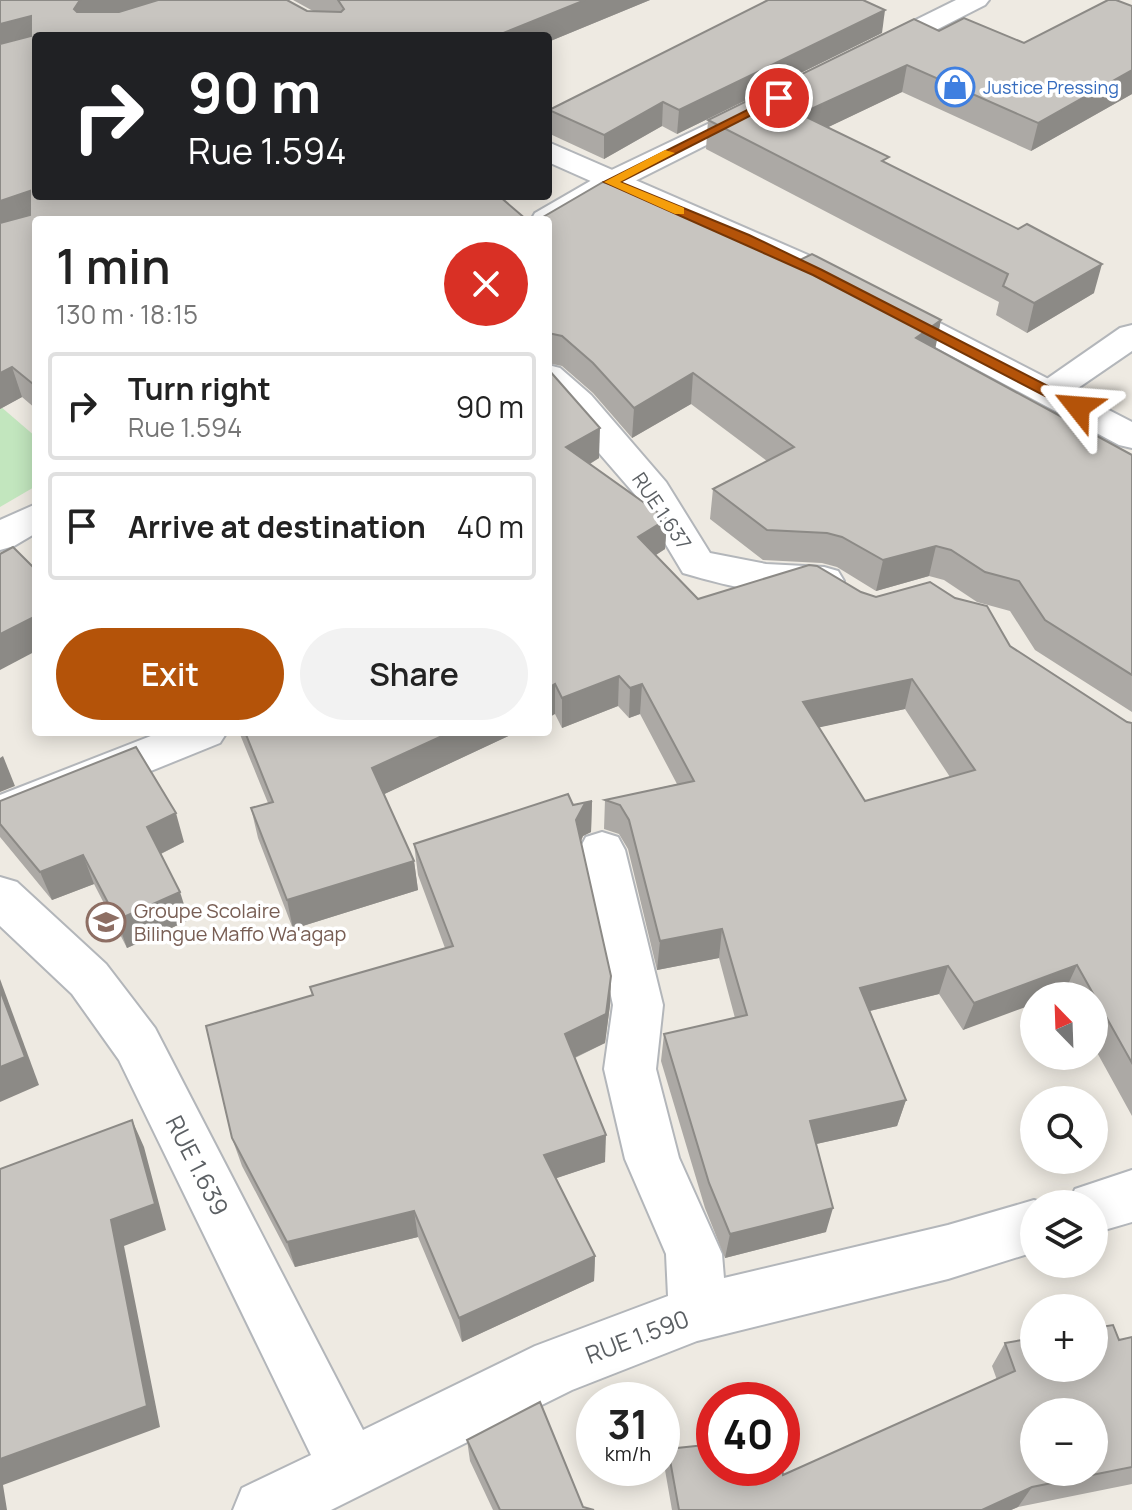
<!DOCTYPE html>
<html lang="en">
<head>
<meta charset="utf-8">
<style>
  body { margin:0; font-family:Manrope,sans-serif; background:#f2f2f2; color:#222; height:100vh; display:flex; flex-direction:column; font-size:30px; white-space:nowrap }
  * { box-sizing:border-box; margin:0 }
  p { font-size:26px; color:#767676 }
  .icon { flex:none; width:44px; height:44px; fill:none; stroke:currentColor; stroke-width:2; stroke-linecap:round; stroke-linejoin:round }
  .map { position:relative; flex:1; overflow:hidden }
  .details { position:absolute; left:32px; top:216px; width:520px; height:520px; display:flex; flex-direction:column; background:#fff; border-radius:8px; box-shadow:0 4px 20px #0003 }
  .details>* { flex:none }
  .guide { position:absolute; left:32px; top:32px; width:520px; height:168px; border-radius:8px; box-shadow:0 4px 20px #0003; background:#202124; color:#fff; overflow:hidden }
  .needle { width:52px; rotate:337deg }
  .controls { position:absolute; left:1020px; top:982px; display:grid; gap:16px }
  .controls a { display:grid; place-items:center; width:88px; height:88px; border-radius:50%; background:#fff; box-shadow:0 4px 20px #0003; font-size:40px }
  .speed { position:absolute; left:576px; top:1382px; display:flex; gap:16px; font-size:40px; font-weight:700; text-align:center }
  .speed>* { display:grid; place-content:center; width:104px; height:104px; border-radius:50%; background:#fff; box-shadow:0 4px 20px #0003; line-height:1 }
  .speed small { font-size:20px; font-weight:400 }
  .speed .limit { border:12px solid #d22; background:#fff; color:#111 }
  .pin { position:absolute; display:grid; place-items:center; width:68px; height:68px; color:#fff; margin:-34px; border:4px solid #fff; border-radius:50%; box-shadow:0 2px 8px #0007 }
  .me { position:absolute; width:88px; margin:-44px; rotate:298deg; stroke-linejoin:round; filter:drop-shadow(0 0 6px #0008) }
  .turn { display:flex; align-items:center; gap:28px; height:168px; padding:0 24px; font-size:36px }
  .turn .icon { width:104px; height:104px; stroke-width:2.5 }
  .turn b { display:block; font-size:56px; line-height:68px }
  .round { display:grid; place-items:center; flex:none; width:84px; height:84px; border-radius:42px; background:#f2f2f2 }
  .summary { display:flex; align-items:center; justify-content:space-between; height:136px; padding:0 24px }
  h1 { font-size:48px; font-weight:600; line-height:60px }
  .action { display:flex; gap:16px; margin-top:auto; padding:16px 24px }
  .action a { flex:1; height:92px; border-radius:48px; background:#b45309; color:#fff; font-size:32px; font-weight:600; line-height:92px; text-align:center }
  .action a+a { background:#f2f2f2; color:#222 }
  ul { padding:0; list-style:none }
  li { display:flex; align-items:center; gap:24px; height:108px; margin:0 16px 12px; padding:0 8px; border:4px solid #e0e0e0; border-radius:8px }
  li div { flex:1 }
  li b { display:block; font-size:30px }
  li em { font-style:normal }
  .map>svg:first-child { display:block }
  .green { fill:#c2e6be }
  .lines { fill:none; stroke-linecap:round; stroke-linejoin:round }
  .minor-casing { stroke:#b3b6ba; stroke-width:4 }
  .tertiary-casing { stroke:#b3b6ba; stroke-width:4 }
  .minor { fill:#fff; fill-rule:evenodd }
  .tertiary { fill:#fff; fill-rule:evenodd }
  .wall { fill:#aca9a5; fill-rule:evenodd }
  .shaded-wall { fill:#8c8a86 }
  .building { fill:#c8c5c0; stroke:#8c8a86; stroke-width:2; fill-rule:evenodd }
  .route { fill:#b45309; stroke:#753606; stroke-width:2 }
  .slow { fill:#f59e0b }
  .labels { text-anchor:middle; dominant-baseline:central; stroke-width:7; stroke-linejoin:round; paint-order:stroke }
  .far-shop-label { font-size:18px; fill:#366cbe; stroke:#fff; text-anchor:start }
  .street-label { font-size:20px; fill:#5b5f63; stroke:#fff }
  .education-label { font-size:20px; fill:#785e54; stroke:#fff; text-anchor:start }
  .near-street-label { font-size:24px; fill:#5b5f63; stroke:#fff }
</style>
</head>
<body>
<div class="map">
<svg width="1132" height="1510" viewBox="0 0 1132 1510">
  <rect width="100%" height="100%" fill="#eeeae2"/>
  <polygon class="green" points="0,406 36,437 36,486 0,507"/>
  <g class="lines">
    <defs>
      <g id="minor">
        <polygon points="956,0 989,0 985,5 881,58 863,58 859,52 863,46"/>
        <polygon points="760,99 770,101 774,107 770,113 621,188 557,227 548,229 548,220 531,220 535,213 599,176"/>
        <polygon points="1132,325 1132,351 1062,399 1050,403 1038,399 1032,392 1038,385 1120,328"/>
        <path d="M548 365 560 368 591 395 666 482 710 553 766 564 824 567 838 571 844 581 838 591C794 603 727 586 683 573L638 498 548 394Z"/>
        <polygon points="36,504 36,533 14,546 0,550 0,520"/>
        <polygon points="161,732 227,732 220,743 0,832 0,795"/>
        <polygon points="602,832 618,837 625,850 663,1005 656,1069 679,1158 722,1254 724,1278 948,1225 1034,1200 1045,1204 1034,1204 1034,1252 948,1279 697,1341 572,1390 331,1510 233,1510 242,1488 311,1455 119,1060 72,994 0,926 0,877 17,882 106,964 155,1028 363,1430 535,1346 668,1296 666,1254 625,1159 604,1069 613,1005 579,850 586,837"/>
        <polygon points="1132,1170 1132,1222 1094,1233 1094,1204 1068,1204 1075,1189"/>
      </g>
      <polygon id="tertiary" points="548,142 808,255 1132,422 1132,448 1119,445 834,293 737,246 548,162"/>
    </defs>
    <use href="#minor" class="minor-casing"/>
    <use href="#tertiary" class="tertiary-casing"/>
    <use href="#minor" class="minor"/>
    <use href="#tertiary" class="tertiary"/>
  </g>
  <g class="wall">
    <polygon points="0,0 313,11 293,0 650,0 548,42 548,36 36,36 36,409 22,397 0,409"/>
    <polygon points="1132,6 1132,94 1031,151 902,92 828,127 1094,293 1027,333 996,315 999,302 706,149 708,120 939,31 1024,43"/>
    <polygon points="882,33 677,134 662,126 604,159 550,134 549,110"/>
    <polygon points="548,220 935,348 1132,455 1132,712 1035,650 1010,611 977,602 944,580 929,576 876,591 837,567 822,563 763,560 710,519 713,489 767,461 691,404 632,438 593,393 562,366 548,363"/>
    <path d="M548 369 599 458 590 464 667 519 665 549 656 555 698 599 861 592 1010 646 1127 722 1132 723V1116L1094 1047V996H1066L1064 993 1056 996H1034L963 1030 939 994 870 1011 906 1100 897 1126 816 1144 826 1232 725 1258 705 1208 661 1061 664 1034 735 1018 719 958 657 970 628 849 619 834 604 829 605 800 677 784 640 714 629 718 618 706 562 728 555 714ZM905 709 950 777 865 801 819 727Z"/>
    <polygon points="239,732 517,732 384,794 414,861 418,890 293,929 258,838 251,808 268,803"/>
    <polygon points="0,801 184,842 161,854 189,920 127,948 94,884 52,900 0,837"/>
    <polygon points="592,801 591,832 583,836 581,841 611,976 610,1005 605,1043 575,1058 605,1162 556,1178 595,1256 594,1281 462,1342 418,1237 295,1267 242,1166 232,1138 312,995 310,987 445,948 418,875 414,844"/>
    <polygon points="1132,1337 1132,1484 1018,1507 1011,1510 672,1510 665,1470 668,1449 783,1475 997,1380 992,1366 1005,1343 1119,1340"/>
    <polygon points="467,1440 583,1507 594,1510 493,1510 470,1461"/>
  </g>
  <g class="shaded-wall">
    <polygon points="80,0 179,0 86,27 74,9"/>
    <polygon points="585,0 650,0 548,42 548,36 496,36"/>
    <polygon points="885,10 882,33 677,134 679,110"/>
    <polygon points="31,16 36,36 0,54 0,24"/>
    <polygon points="907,65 902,92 797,142 800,114"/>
    <polygon points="1132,70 1132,94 1031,151 1038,123"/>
    <polygon points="663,102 662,126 604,159 604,135"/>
    <polygon points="30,191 38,220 0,233 0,201"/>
    <polygon points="1102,264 1094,293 1027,333 1034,303"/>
    <polygon points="941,320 935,350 916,338"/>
    <polygon points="12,367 22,397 0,409 0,373"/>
    <polygon points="693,373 691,404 632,438 634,408"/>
    <polygon points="600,428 599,458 566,478 566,447"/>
    <polygon points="667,519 665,549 637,567 638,537"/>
    <polygon points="936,546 929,576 876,591 883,560"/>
    <polygon points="36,616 36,651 0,670 0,634"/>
    <polygon points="619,676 618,706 562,728 562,698"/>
    <polygon points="912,679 905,709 798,732 803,702"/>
    <polygon points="555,684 555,714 548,718 548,688"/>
    <polygon points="642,684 640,714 629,718 630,688"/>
    <polygon points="451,732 517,732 376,798 372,768"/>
    <polygon points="3,756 15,786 0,792 0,758"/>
    <polygon points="592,801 591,832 583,836 576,851 576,820 584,805"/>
    <polygon points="176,813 184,842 156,856 147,827"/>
    <polygon points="83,855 94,884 52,900 40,872"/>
    <polygon points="414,861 418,890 293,929 287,900"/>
    <polygon points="180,892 189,920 127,948 117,920"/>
    <polygon points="722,929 719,958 657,970 660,941"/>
    <polygon points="1077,965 1064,993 1056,996 1034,996 1034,1004 963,1030 974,1003"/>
    <polygon points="948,966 939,994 853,1015 860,988"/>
    <polygon points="611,976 610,1005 605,1043 565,1062 565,1034"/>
    <polygon points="0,979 39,1085 0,1102"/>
    <polygon points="906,1100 897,1126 803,1147 810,1121"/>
    <polygon points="132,1120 144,1147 166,1230 124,1246 160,1427 3,1485 7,1510 0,1510 0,1459 111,1220"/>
    <polygon points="606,1135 605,1162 545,1182 544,1155"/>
    <polygon points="833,1208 826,1232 725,1258 730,1234"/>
    <polygon points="414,1211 418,1237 295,1267 287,1242"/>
    <polygon points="595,1256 594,1281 462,1342 459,1318"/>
    <polygon points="1032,1487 1018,1507 1011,1510 982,1510"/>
  </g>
  <g class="building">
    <polygon points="0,0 80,0 74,9 77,12 119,12 158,0 287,0 307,11 341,12 344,9 338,0 585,0 496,36 36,36 36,196 499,196 527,220 36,220 36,383 33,384 12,367 0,373 0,223 30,215 30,191 0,201 0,44 31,36 31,16 0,24"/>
    <polygon points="768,0 863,0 885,10 679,110 663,102 604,135 549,110"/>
    <polygon points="1108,0 1116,0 1132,6 1132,70 1038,123 907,65 800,114 889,157 882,161 1018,229 1027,224 1102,264 1034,303 1003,286 1008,274 708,120 914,19 939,31 964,18 1024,43"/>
    <polygon points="603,182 682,208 796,262 812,254 941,320 916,338 1132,455 1132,675 1045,620 1019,581 985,572 951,550 936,546 883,560 842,537 827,533 767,530 713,489 794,447 693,373 634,408 593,363 562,336 548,333 548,220 538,220"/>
    <path d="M548 369 600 428 566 447 667 519 638 537 698 599 809 565 817 566 861 592 876 597 930 582 955 598 987 606 1010 646 1127 722 1132 723V1063L1077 965 974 1003 948 966 860 988 906 1100 810 1121 833 1208 730 1234 709 1183 664 1034 747 1015 722 929 660 941 629 820 620 805 605 800 694 781 642 684 630 688 619 676 562 698 555 684 548 688ZM912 679 975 770 865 801 803 702Z"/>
    <polygon points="13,547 36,570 36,616 0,634 0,554"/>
    <polygon points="245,732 451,732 372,768 414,861 287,900 251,808 273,802"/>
    <polygon points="136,747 176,813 147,827 180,892 117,920 83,855 40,872 0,824 0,801"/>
    <polygon points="568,794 573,805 592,801 584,805 576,820 611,976 606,1014 565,1034 606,1135 544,1155 595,1256 459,1318 414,1211 287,1242 232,1138 206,1026 313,995 310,987 453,946 414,844"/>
    <polygon points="0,990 25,1057 0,1067"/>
    <polygon points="132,1120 155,1204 111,1220 147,1406 0,1459 0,1169"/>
    <path d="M1113 1325 1119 1340 1132 1337V1467L1032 1487 982 1510H679L668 1449 714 1444V1468H782L783 1475 1015 1371 1005 1343 1034 1338V1368H1094V1328ZM1034 1412H1094V1472H1034Z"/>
    <polygon points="540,1402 583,1507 594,1510 500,1510 467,1440"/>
  </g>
  <polygon class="route" points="775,96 785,98 620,182 749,235 822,270 1083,404 1083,410 1072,410 813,275 604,182"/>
  <polygon class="slow" points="665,150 675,153 620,182 684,208 684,214 675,214 604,182"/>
  <defs>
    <symbol id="shop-ring" viewBox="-11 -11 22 22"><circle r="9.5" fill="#fff" stroke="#3f7fe0" stroke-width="1.5"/><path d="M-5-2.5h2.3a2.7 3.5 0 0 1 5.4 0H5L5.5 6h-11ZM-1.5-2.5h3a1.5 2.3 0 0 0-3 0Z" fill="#3f7fe0"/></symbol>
    <symbol id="school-ring" viewBox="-11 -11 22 22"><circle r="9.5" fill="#fff" stroke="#8d6e63" stroke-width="1.5"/><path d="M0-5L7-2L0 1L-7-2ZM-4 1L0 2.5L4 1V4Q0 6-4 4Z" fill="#8d6e63"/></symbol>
  </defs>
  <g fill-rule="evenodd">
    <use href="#shop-ring" x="933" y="65" width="44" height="44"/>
    <use href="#school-ring" x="84" y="900" width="44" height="44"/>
  </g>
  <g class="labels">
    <g class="far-shop-label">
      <text x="983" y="87">Justice Pressing</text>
    </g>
    <g class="street-label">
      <text transform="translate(662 511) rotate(56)">RUE 1.637</text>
    </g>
    <g class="education-label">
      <text x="134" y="910">Groupe Scolaire<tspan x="134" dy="23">Bilingue Maffo Wa'agap</tspan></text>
    </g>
    <g class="near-street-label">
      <text transform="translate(198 1165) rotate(63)">RUE 1.639</text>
      <text transform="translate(637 1336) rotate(-21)">RUE 1.590</text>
    </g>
  </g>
</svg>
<div class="controls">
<a><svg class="needle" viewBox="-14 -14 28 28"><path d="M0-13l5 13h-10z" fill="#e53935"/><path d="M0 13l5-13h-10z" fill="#767676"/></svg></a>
<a><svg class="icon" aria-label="search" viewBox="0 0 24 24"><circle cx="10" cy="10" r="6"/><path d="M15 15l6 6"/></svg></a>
<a><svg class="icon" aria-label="layers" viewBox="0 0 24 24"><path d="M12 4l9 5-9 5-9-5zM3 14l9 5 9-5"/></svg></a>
<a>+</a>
<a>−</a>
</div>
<div class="speed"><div>31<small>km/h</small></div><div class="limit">40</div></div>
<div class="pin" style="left:779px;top:98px;background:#d93025"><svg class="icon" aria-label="arrive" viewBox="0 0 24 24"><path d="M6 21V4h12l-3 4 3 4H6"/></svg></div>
<svg class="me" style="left:1078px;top:407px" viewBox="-20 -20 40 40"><path d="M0-17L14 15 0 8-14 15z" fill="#b45309" stroke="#fff" stroke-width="4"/></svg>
<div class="guide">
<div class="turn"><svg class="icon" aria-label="right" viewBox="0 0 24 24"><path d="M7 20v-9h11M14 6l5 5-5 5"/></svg><div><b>90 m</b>Rue 1.594</div></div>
</div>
<section class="details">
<div class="summary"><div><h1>1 min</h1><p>130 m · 18:15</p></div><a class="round" style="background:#d93025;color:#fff"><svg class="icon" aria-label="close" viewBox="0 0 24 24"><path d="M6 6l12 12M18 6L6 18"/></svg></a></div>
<ul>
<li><svg class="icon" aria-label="right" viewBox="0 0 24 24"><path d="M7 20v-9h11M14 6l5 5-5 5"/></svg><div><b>Turn right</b><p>Rue 1.594</p></div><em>90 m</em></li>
<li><svg class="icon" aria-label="arrive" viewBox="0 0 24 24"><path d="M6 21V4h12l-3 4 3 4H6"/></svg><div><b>Arrive at destination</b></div><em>40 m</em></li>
</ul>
<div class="action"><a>Exit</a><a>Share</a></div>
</section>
</div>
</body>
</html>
